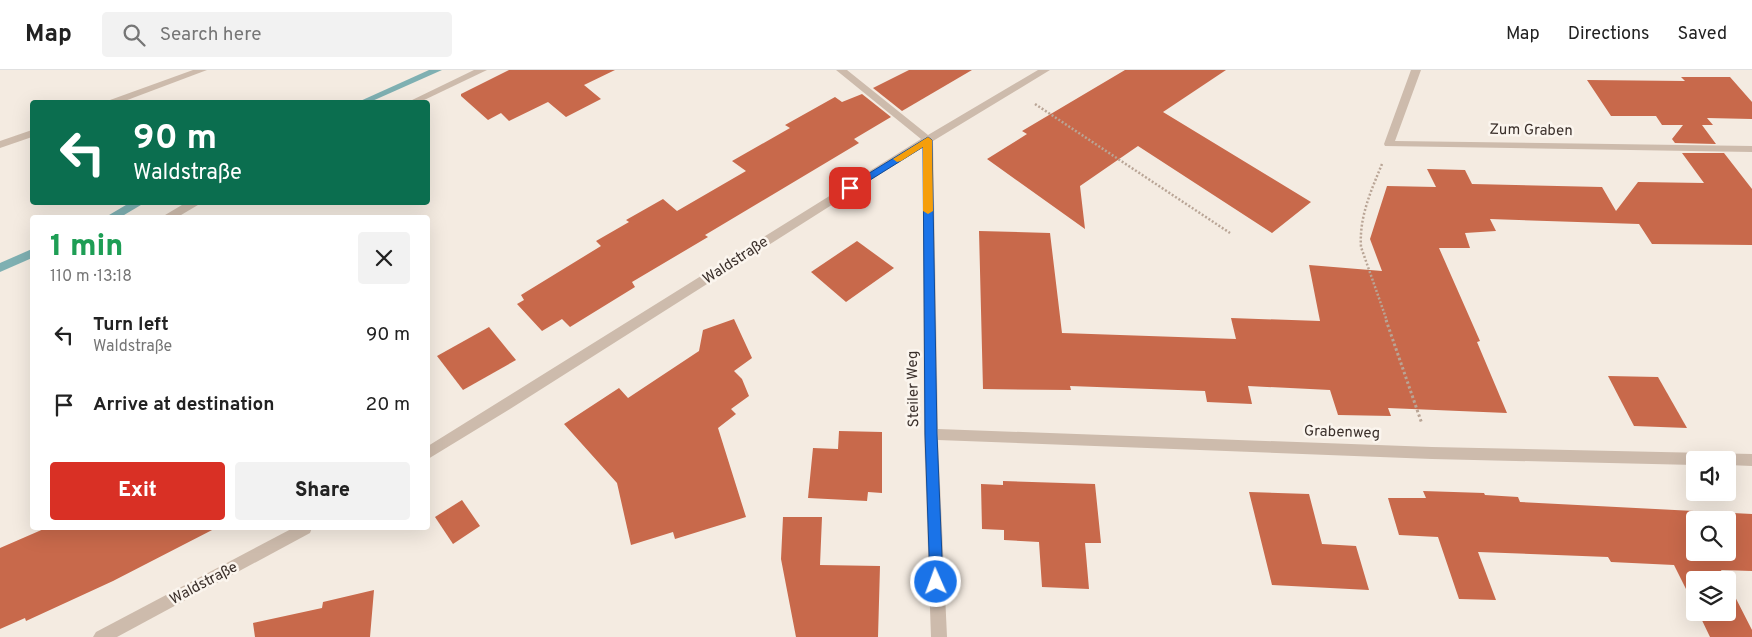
<!DOCTYPE html>
<html lang="en">
<head>
<meta charset="utf-8">
<style>
  body { margin:0; font-family:Overpass,sans-serif; background:#f2f2f2; color:#222; height:100vh; display:flex; flex-direction:column; font-size:19px; white-space:nowrap }
  * { box-sizing:border-box; margin:0 }
  p { font-size:16px; color:#767676 }
  .icon { flex:none; width:28px; height:28px; fill:none; stroke:currentColor; stroke-width:2; stroke-linecap:round; stroke-linejoin:round }
  .map { position:relative; flex:1; overflow:hidden }
  .panel { position:absolute; left:30px; top:145px; width:400px; height:315px; display:flex; flex-direction:column; background:#fff; border-radius:5px; box-shadow:0 5px 20px #0002 }
  .panel>* { flex:none }
  .hud { position:absolute; left:30px; top:30px; width:400px; height:105px; border-radius:5px; box-shadow:0 5px 20px #0002; background:#0b6e4f; color:#fff; overflow:hidden }
  .fabs { position:absolute; left:1686px; top:381px; display:grid; gap:10px }
  .fabs a { display:grid; place-items:center; width:50px; height:50px; border-radius:5px; background:#fff; box-shadow:0 5px 20px #0002; font-size:25px }
  .pin { position:absolute; display:grid; place-items:center; width:42px; height:42px; color:#fff; margin:-21px; border-radius:10px; box-shadow:0 2px 8px #0006 }
  .me { position:absolute; width:55px; margin:-28px; rotate:358deg; stroke-linejoin:round; filter:drop-shadow(0 0 4px #0008) }
  .turn { display:flex; align-items:center; gap:18px; height:105px; padding:0 20px; font-size:22px }
  .turn .icon { width:65px; height:65px; stroke-width:2.5 }
  .turn b { display:block; font-size:35px; line-height:42px }
  .round { display:grid; place-items:center; flex:none; width:52px; height:52px; border-radius:5px; background:#f2f2f2 }
  .headline { display:flex; align-items:center; justify-content:space-between; height:85px; padding:0 20px }
  h1 { font-size:30px; font-weight:800; line-height:38px; color:#1e9e55 }
  .button { display:flex; gap:10px; margin-top:auto; padding:10px 20px }
  .button a { flex:1; height:58px; border-radius:5px; background:#d93025; color:#fff; font-size:20px; font-weight:800; line-height:58px; text-align:center }
  .button a+a { background:#f2f2f2; color:#222 }
  ul { padding:0; list-style:none }
  li { display:flex; align-items:center; gap:15px; height:70px; padding:0 20px }
  li div { flex:1 }
  li b { display:block; font-size:19px }
  li em { font-style:normal }
  header { display:flex; align-items:center; gap:30px; box-sizing:border-box; height:70px; padding:0 25px; background:#fff; border-bottom:1px solid #e0e0e0 }
  header strong { font-size:24px }
  nav { display:flex; gap:28px; margin-inline-start:auto; font-size:18px }
  .search { width:350px; height:45px; background:#f2f2f2; display:flex; align-items:center; gap:12px; box-sizing:border-box; padding:0 18px; border-radius:5px; color:#767676; font-size:19px }
  .map>svg:first-child { display:block }
  .lines { fill:none; stroke-linecap:round; stroke-linejoin:round }
  .stream { fill:#7fb0b2; fill-rule:evenodd }
  .building { fill:#c8694b; fill-rule:evenodd }
  .path-far1 { stroke:#b9a596; stroke-width:2.5; stroke-dasharray:2 2; stroke-linecap:butt }
  .path { stroke:#b9a596; stroke-width:3; stroke-dasharray:2.5 2.5; stroke-linecap:butt }
  .minor { fill:#cdbbac; fill-rule:evenodd }
  .route { fill:#1a73e8; stroke:#114b97 }
  .slow { fill:#f59e0b }
  .labels { text-anchor:middle; dominant-baseline:central; stroke-width:5; stroke-linejoin:round; paint-order:stroke }
  .street-label { font-size:15px; fill:#3b302b; stroke:#fbf5ee }
</style>
</head>
<body>
<header>
<strong>Map</strong>
<div class="search"><svg class="icon" aria-label="search" viewBox="0 0 24 24"><circle cx="10" cy="10" r="6"/><path d="M15 15l6 6"/></svg>Search here</div>
<nav><a>Map</a><a>Directions</a><a>Saved</a></nav>
</header>
<div class="map">
<svg width="1752" height="567" viewBox="0 0 1752 567">
  <rect width="100%" height="100%" fill="#f4ebe1"/>
  <g class="lines">
    <g class="stream">
      <polygon points="429,0 442,0 370,32 358,32"/>
      <polygon points="131,132 146,132 119,148 104,148"/>
      <polygon points="32,179 32,188 0,202 0,193"/>
    </g>
  </g>
  <g class="building">
    <polygon points="509,0 615,0 584,15 601,29 566,47 548,32 509,51 501,43 488,50 461,26 461,24"/>
    <polygon points="909,0 972,0 902,41 873,18"/>
    <polygon points="1125,0 1226,0 1163,42 1311,132 1272,163 1138,76 1080,116 1085,159 987,89 1027,64 1022,61"/>
    <polygon points="1681,7 1730,7 1752,32 1752,49 1707,48 1713,55 1702,55 1716,74 1675,73 1672,69 1683,55 1662,55 1656,46 1611,46 1587,10 1685,11"/>
    <polygon points="862,24 891,47 854,69 859,73 705,165 708,167 632,212 635,217 570,257 562,249 542,261 517,234 524,230 521,225 601,176 596,171 629,152 626,150 663,129 677,141 746,101 732,91 790,58 785,55 835,27 842,32"/>
    <polygon points="1682,83 1724,83 1752,119 1752,175 1652,174 1639,154 1490,149 1496,161 1465,163 1470,178 1439,178 1480,271 1477,272 1507,343 1388,338 1391,346 1338,345 1330,320 1248,316 1252,334 1207,332 1205,321 1070,316 1071,320 983,319 979,161 1050,163 1062,263 1236,269 1231,248 1320,251 1309,195 1382,201 1370,169 1387,116 1436,117 1427,99 1465,100 1472,114 1602,117 1616,141 1638,112 1704,113"/>
    <polygon points="857,171 894,198 846,232 811,202"/>
    <polygon points="734,249 752,288 734,301 742,309 749,326 731,339 736,344 718,358 746,447 675,469 673,462 631,475 617,413 564,354 619,318 628,328 699,281 703,260"/>
    <polygon points="489,257 516,290 463,320 437,286"/>
    <polygon points="1608,306 1658,307 1687,358 1634,356"/>
    <polygon points="839,361 882,362 882,423 868,422 867,431 808,428 813,378 838,379"/>
    <polygon points="1003,411 1095,414 1101,473 1085,473 1089,519 1042,517 1039,472 1004,470 1004,460 982,459 981,414 1003,415"/>
    <path d="M1423 421 1484 423 1485 425 1518 427 1520 432 1752 444V501L1721 500 1726 510H1695V537L1674 495 1611 492 1608 487 1478 482 1496 530 1459 529 1438 467 1399 465 1388 428H1426ZM1695 450H1728V482H1695Z"/>
    <polygon points="1249,422 1309,424 1322,474 1356,476 1369,520 1272,515"/>
    <polygon points="462,430 480,456 453,474 435,447"/>
    <polygon points="783,447 822,447 820,495 880,496 878,567 796,567 781,489"/>
    <polygon points="46,458 216,458 113,511 26,551 25,548 0,559 0,478"/>
    <polygon points="1728,513 1752,560 1752,567 1710,567 1698,542 1728,542"/>
    <polygon points="374,520 370,567 255,567 253,553 322,538 323,532"/>
  </g>
  <g class="lines">
    <g class="path-far1">
      <polyline points="1035,34 1230,163"/>
      <path d="M1382 94C1371 121 1359 147 1361 177L1387 251"/>
    </g>
    <polyline class="path" points="1386,250 1422,354"/>
    <g class="minor">
      <polygon points="193,0 207,0 122,32 109,32 110,30"/>
      <polygon points="474,0 487,0 420,32 408,32"/>
      <polygon points="836,0 847,0 928,65 1038,0 1050,0 933,71 938,359 1432,377 1752,384 1752,396 1728,395 1728,390 1695,390 1695,395 1432,389 938,370 947,567 931,567 924,364 923,77 510,339 428,389 428,376 921,69"/>
      <polygon points="1411,0 1421,0 1395,71 1752,76 1752,82 1385,76 1384,74"/>
      <polygon points="32,60 32,67 0,78 0,71"/>
      <polygon points="187,132 203,132 176,148 160,148"/>
      <polygon points="293,458 312,458 310,463 117,567 93,567 96,562"/>
    </g>
  </g>
  <polygon class="route" points="928,67 932,70 937,364 943,512 941,516 936,518 932,516 930,512 925,364 923,77 854,120 847,120 845,118"/>
  <polygon class="slow" points="928,67 932,70 933,141 928,144 923,141 923,77 901,91 897,92 893,89"/>
  <g class="labels">
    <g class="street-label">
      <text transform="translate(1531 61) rotate(1)">Zum Graben</text>
      <text transform="translate(736 191) rotate(-33)">Waldstraße</text>
      <text transform="translate(914 319) rotate(-91)">Steiler Weg</text>
      <text transform="translate(1342 363) rotate(2)">Grabenweg</text>
      <text transform="translate(204 514) rotate(-28)">Waldstraße</text>
    </g>
  </g>
</svg>
<div class="fabs">
<a><svg class="icon" aria-label="sound" viewBox="0 0 24 24"><path d="M4 9h4l5-4v14l-5-4H4zM17 9q2 3 0 6"/></svg></a>
<a><svg class="icon" aria-label="search" viewBox="0 0 24 24"><circle cx="10" cy="10" r="6"/><path d="M15 15l6 6"/></svg></a>
<a><svg class="icon" aria-label="layers" viewBox="0 0 24 24"><path d="M12 4l9 5-9 5-9-5zM3 14l9 5 9-5"/></svg></a>
</div>
<div class="pin" style="left:850px;top:118px;background:#d93025"><svg class="icon" aria-label="arrive" viewBox="0 0 24 24"><path d="M6 21V4h12l-3 4 3 4H6"/></svg></div>
<svg class="me" style="left:936px;top:512px" viewBox="-20 -20 40 40"><circle r="17" fill="#1a73e8" stroke="#fff" stroke-width="3"/><path d="M0-11L8 9 0 5-8 9z" fill="#fff"/></svg>
<div class="hud">
<div class="turn"><svg class="icon" aria-label="left" viewBox="0 0 24 24"><path d="M17 20v-9H6M10 6l-5 5 5 5"/></svg><div><b>90 m</b>Waldstraße</div></div>
</div>
<section class="panel">
<div class="headline"><div><h1>1 min</h1><p>110 m · 13:18</p></div><a class="round"><svg class="icon" aria-label="close" viewBox="0 0 24 24"><path d="M6 6l12 12M18 6L6 18"/></svg></a></div>
<ul>
<li><svg class="icon" aria-label="left" viewBox="0 0 24 24"><path d="M17 20v-9H6M10 6l-5 5 5 5"/></svg><div><b>Turn left</b><p>Waldstraße</p></div><em>90 m</em></li>
<li><svg class="icon" aria-label="arrive" viewBox="0 0 24 24"><path d="M6 21V4h12l-3 4 3 4H6"/></svg><div><b>Arrive at destination</b></div><em>20 m</em></li>
</ul>
<div class="button"><a>Exit</a><a>Share</a></div>
</section>
</div>
</body>
</html>
